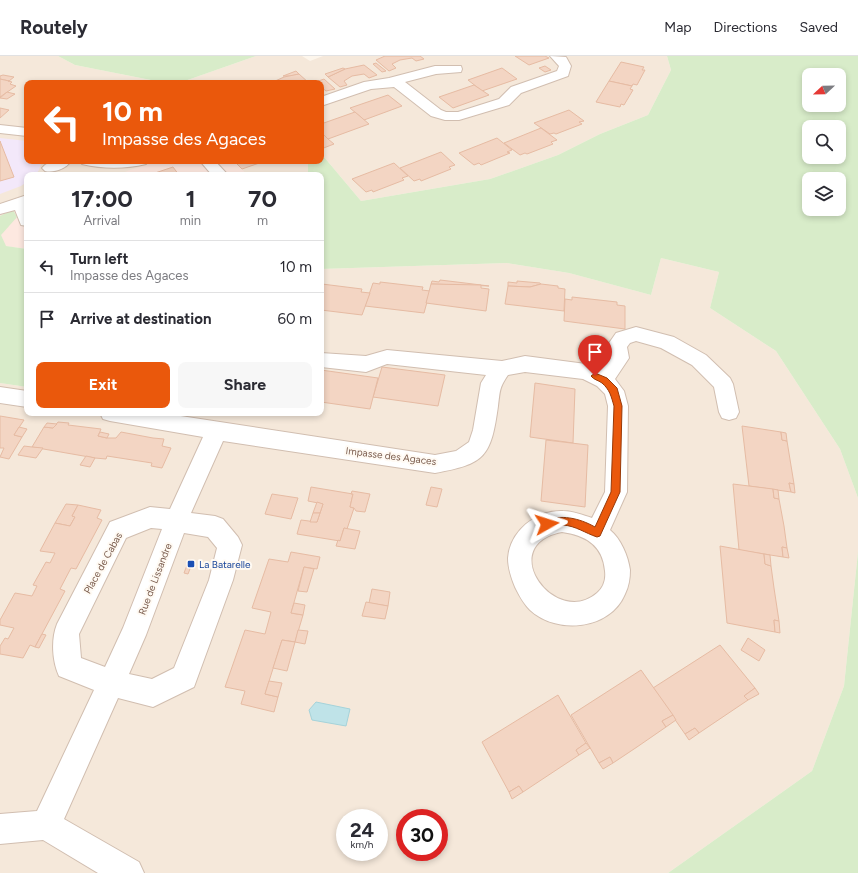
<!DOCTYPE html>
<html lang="en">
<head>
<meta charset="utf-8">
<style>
  body { margin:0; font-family:Figtree,sans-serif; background:#f7f7f7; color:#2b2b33; height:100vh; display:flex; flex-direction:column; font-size:15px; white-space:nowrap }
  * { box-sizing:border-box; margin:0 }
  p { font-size:13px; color:#7c7c81 }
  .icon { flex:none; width:22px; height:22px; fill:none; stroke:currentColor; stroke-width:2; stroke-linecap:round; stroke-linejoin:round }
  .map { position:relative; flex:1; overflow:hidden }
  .details { position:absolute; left:24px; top:116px; width:300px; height:244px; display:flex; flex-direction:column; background:#fff; border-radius:8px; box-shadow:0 2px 6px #0003 }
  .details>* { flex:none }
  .banner { position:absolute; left:24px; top:24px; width:300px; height:84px; border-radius:8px; box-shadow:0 2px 6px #0003; background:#ea580c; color:#fff; overflow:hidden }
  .needle { width:26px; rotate:248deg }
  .controls { position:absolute; left:802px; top:12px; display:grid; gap:8px }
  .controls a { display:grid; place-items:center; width:44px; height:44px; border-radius:8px; background:#fff; box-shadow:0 2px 6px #0003; font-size:20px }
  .speed { position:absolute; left:336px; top:753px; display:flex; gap:8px; font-size:20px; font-weight:700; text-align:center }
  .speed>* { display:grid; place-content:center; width:52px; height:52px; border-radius:50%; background:#fff; box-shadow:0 2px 6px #0003; line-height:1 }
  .speed small { font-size:10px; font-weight:400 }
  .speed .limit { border:6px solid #d22; background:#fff; color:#111 }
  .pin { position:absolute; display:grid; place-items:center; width:34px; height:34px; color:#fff; margin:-41px -17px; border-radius:50% 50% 50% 0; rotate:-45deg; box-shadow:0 0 4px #0007 }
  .pin .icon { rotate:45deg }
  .me { position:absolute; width:44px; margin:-22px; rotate:84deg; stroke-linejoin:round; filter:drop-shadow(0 0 3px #0008) }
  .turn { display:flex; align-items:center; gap:14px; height:84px; padding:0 12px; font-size:18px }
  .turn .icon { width:52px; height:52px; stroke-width:2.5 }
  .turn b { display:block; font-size:28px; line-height:34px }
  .eta { display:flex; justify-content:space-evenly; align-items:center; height:68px; text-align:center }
  .eta b { font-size:24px; font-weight:700; line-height:28px }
  .action { display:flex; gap:8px; margin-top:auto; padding:8px 12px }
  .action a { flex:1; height:46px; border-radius:8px; background:#ea580c; color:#fff; font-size:16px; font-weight:700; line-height:46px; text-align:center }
  .action a+a { background:#f7f7f7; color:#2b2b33 }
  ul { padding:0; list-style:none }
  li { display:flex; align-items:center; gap:12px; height:52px; padding:0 12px; border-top:1px solid #e1e1e2 }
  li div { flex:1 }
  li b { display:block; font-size:15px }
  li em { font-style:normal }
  header { display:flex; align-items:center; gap:24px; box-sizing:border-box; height:56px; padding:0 20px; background:#fff; border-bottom:1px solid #e1e1e2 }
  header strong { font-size:19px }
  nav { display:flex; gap:22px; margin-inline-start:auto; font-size:14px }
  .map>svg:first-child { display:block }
  .residential { fill:#f5e8da; fill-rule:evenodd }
  .commercial { fill:#fde8e0 }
  .education { fill:#f3e8fa }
  .green { fill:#d8ecc9; fill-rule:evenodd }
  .water { fill:#bfe3e8; stroke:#a5d3da }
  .building { fill:#f3d5c3; stroke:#e6bba3 }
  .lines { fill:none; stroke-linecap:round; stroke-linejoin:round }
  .minor-casing { stroke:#d1beb0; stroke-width:2 }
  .minor { fill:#fff; fill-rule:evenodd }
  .route { fill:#ea580c; stroke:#983908 }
  .transit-dot { fill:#1a4fb4; stroke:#fffaf3; stroke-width:1.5 }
  .labels { text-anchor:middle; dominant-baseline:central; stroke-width:4; stroke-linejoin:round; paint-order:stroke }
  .street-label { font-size:10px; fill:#7a5c4d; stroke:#fffaf3 }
  .transit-label { font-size:10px; fill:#164399; stroke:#fffaf3; text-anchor:start }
</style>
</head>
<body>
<header>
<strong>Routely</strong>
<nav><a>Map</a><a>Directions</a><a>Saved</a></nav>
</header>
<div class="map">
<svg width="858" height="817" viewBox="0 0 858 817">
  <rect width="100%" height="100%" fill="#fdf6ec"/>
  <g class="residential">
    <polygon points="0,0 58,0 75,9 166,27 27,27 27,105 316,105 308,109 308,119 27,119 27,193 0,180"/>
    <polygon points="256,0 302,0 310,5 323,0 667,0 671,14 648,59 600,78 558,99 490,123 361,145 324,101 321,103 321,27 179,27"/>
    <path d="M661 202 719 216 710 252 776 295 840 393 858 442V496L844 630 812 715 668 817H0V327L27 331V357H321V213L507 207 569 217 651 239ZM345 762H379V796H345ZM405 762H439V796H405Z"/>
  </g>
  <g class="commercial">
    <polygon points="157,105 235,105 247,119 116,119"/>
    <polygon points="27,149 27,193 5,190 1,179 17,161 13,154"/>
  </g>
  <polygon class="education" points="0,82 27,85 27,105 42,105 39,114 35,119 27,119 27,126 21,130 0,138"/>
  <g class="green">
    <polygon points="58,0 256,0 179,27 166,27 75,9"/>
    <path d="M667 0H858V442L840 393 776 295 710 252 719 216 661 202 651 239 569 217 507 207 321 213V119H308V108L316 105H321V103L324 101 361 145 490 123 558 99 600 78 648 59 671 14ZM809 19H839V49H809ZM809 71H839V101H809ZM809 123H839V153H809Z"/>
    <polygon points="13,154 17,161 1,179 6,190 27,193 27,331 0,327 0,160"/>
    <polygon points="858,496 858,817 668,817 812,715 844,630"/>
  </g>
  <polygon class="water" points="316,646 350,653 346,670 312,664 309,654"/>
  <g class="building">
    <polygon points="385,0 420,0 424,3 416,5 412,2 400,4 392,8 396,12 389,15 376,4"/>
    <polygon points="515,0 545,0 549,2 529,9"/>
    <polygon points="621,6 644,11 642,14 645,14 637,29 633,28 632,30 609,25"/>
    <polygon points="376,7 386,15 382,16 373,8"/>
    <polygon points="364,9 377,19 369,22 364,18 352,20 344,25 347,29 340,31 328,21 345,13"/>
    <polygon points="545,10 551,14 545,16 539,12"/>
    <polygon points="343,12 345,13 328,21 325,18"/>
    <polygon points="502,12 517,23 482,35 468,24"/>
    <polygon points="296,15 299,18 291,20 283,20"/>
    <polygon points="299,18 309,27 273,26 284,21"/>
    <polygon points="3,19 14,21 9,25 0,23 0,20"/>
    <polygon points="0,23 9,25 8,25 12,26 10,28 16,30 0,41"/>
    <polygon points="324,23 335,33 326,35 321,31 321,27 316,26"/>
    <polygon points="609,25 632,30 630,33 633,34 624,49 621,48 620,51 596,46"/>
    <polygon points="474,29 489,39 453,52 439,41"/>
    <polygon points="7,36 15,38 7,43 0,42"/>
    <polygon points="388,39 402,50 364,64 350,52"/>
    <polygon points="0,52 9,54 0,62"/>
    <polygon points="569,54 584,65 579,66 582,68 556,78 554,77 550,78 534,67"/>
    <polygon points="355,56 369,68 328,83 321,76 321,68"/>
    <polygon points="541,72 557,84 551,86 553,88 527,98 525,97 520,99 504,87"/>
    <polygon points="321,76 328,83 334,88 321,93"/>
    <polygon points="497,82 512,94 507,96 510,97 481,109 479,107 474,109 459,97"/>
    <polygon points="0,85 14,121 0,125"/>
    <polygon points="441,96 455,109 449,111 451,113 421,125 420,123 414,125 400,112"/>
    <polygon points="234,105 265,105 242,113"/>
    <polygon points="394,107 408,120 402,122 404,124 373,136 372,134 366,136 352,123"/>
    <polygon points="173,111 179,119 149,119"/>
    <polygon points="440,224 465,227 489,230 431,228 432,225 439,226"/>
    <polygon points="517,225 540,227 541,228 530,231 508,230 508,226 517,227"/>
    <polygon points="380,226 423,231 422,234 430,235 424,257 365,250 373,227 380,228"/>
    <polygon points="322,228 362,233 361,236 370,237 362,259 321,254"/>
    <polygon points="431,228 481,229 481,232 489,233 486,255 426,247"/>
    <polygon points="541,228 558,230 558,232 565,233 564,255 505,248 508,230 530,231"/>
    <polygon points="572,241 617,246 617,249 625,250 625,273 564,265 565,243 572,244"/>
    <polygon points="382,311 445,319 438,350 373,341"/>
    <polygon points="321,314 378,322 370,353 321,346"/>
    <polygon points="535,327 575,333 573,387 530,381"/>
    <polygon points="0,360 24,364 14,379 22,381 9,403 0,401 4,392 0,392"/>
    <polygon points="58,366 69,367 68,369 101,373 98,380 107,382 116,382 121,376 153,382 164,383 162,390 171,392 162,412 151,410 152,407 107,400 106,403 95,402 32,391 44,371 53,372"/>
    <polygon points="47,367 57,368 53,372 44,371"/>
    <polygon points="742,370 781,376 782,384 787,385 794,428 789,427 791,436 749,430"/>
    <polygon points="19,371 27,373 22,381 14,379"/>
    <polygon points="100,376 109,378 107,382 98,380"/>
    <polygon points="781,376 786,377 787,385 782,384"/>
    <polygon points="546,384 588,389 585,451 541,445"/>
    <polygon points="24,390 32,391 43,392 36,402 18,399"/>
    <polygon points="86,400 95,402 90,411 80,409"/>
    <polygon points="789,427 794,428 795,437 791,436"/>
    <polygon points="733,428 773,433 774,442 779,443 784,470 787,492 782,491 783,501 739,494"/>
    <polygon points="311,431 353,438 350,451 354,452 347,473 344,472 340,485 297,478 301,464 317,466 323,448 308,445"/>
    <polygon points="431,431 442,433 437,451 426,449"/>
    <polygon points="773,433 778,434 779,443 774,442"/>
    <polygon points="352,435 370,438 365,456 356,455 354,452 350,451 353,438 351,438"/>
    <polygon points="272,438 298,442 291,463 265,458"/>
    <polygon points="317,446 323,448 320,457 313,457"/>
    <polygon points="66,448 78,449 72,460 75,461 70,470 55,467"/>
    <polygon points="78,449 101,454 97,462 102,464 76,513 71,512 60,533 65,535 35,591 30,589 23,602 0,598 0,590 5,582 8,583 14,572 0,569 0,564 15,537 32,540 37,530 33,529 46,506 50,507 55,497 40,495 55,467 70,470 75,461 72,460"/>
    <polygon points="313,457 320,457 317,466 310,466"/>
    <polygon points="344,472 360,475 355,493 336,490 338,484 340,485"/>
    <polygon points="720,490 764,498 765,508 771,510 774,532 779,565 774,564 775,576 727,567"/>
    <polygon points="782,491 787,492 789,502 783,501"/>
    <polygon points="291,496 320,501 317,513 304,511 291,557 303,559 295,586 282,584 265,638 278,641 274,656 241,648 245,635 225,631 245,574 265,578 271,556 252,552 269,503 288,506"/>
    <polygon points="764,498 770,499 771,510 765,508"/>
    <polygon points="189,504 193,505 188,518 184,517"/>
    <polygon points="304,511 314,513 307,536 298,535"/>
    <polygon points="372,533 390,536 388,550 369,547"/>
    <polygon points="366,546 388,550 385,563 362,560"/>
    <polygon points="294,547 305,549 303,559 291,557"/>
    <polygon points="774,564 779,565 780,577 775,576"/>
    <polygon points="298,574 308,575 305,588 295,586"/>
    <polygon points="42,578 46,579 39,592 35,591"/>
    <polygon points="748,582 765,594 759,605 741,594"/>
    <polygon points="282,584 295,586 287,615 273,612"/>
    <polygon points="720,589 755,632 744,640 748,644 699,677 695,672 685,678 653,632"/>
    <polygon points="641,614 673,659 662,665 666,671 637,691 613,707 610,701 599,707 571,659"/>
    <polygon points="269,625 282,627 278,641 265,638"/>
    <polygon points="755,632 759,638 748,644 744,640"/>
    <polygon points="558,639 586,687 576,694 579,699 523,736 519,730 509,736 482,686"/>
    <polygon points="673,659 676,664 666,671 662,665"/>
    <polygon points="695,672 699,677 689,684 685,678"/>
    <polygon points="586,687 590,692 579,699 576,694"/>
    <polygon points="610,701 613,707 603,713 599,707"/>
    <polygon points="519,730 523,736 512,743 509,736"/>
  </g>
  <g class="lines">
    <defs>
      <g id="minor">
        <polygon points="550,0 566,1 571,10 568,20 521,37 509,49 459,64 445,64 431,60 394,31 371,33 321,50 321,41 364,26 389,22 435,10 461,10 462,13 461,16 436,18 405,26 441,54 446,56 458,56 499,43 511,31 557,15 559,10"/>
        <polygon points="0,69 27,72 27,80 0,77"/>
        <path d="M52 105H71C66 113 53 117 45 115L42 112 45 109Z"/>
        <path d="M80 105H148L146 108C125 113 103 113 82 108Z"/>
        <polygon points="200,105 215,105 228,119 212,119"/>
        <polygon points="27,139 27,170 21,169 15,154 0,158 0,148"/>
        <path d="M636 271 674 281 706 299 730 322 733 328 739 356 736 362 729 364 722 362 719 356 714 331 692 309 661 292 636 285 630 287 627 291 629 302 615 323 624 335 628 350 627 436 610 474C621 483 628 500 630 514 630 522 629 530 625 538 610 574 557 579 530 554 523 547 519 539 515 531 511 521 508 512 508 502 510 475 536 454 563 455 573 455 583 459 592 462L605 436 608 350 605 338 597 330 583 323 525 316 508 319C499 332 500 335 498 350 491 401 485 408 435 417L223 385 191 457 215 460 223 463 238 481 242 489 233 524 194 631 153 651 118 642 64 763 139 806 144 817H98L43 784 0 788V758L37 755 94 634 59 620C52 605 51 583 57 568L110 466 150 451 170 453 203 381 110 365 103 363 100 357H161L435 399 456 395 469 386 473 374 481 327 486 319 387 308 366 316 321 311V297L366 300 387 294 502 305 525 300 586 308 600 314 609 301 607 290 616 277ZM151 472 162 473 123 572 105 611 81 602 79 578 126 482ZM562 476C585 479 603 489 605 515 606 523 604 531 597 537 555 573 494 489 562 476ZM184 477 208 481 217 492 209 524 174 612 152 623 129 618 146 579Z"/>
        <polygon points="0,331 27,335 27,351 0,347"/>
      </g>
    </defs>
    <use href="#minor" class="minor-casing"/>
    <use href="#minor" class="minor"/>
  </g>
  <path class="route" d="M595 317 607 322 617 332 622 350 620 436 600 480 597 481C585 477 576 470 563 469 556 469 550 473 543 471L542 468 543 465C561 458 579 462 595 471L611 436 614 350C611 340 610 334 602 327 598 324 594 324 591 320Z"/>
  <rect class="transit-dot" x="187" y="504" width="8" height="8" rx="2"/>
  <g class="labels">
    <g class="street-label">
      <text transform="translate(391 400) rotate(7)">Impasse des Agaces</text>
      <text transform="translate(103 507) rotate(-61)">Place de Cabas</text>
      <text transform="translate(155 523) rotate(-69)">Rue de Lissandre</text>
    </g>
    <g class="transit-label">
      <text x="199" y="508">La Batarelle</text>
    </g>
  </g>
</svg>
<div class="controls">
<a><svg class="needle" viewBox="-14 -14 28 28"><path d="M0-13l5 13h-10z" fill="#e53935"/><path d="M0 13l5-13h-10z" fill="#7c7c81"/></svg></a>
<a><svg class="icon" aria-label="search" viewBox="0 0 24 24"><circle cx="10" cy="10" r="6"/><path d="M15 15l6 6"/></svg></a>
<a><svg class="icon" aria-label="layers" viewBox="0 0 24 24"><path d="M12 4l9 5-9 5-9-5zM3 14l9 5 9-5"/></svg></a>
</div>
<div class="speed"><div>24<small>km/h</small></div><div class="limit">30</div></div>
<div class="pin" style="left:595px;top:320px;background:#d93025"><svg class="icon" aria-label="arrive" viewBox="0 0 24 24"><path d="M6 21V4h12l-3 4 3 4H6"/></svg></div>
<svg class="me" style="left:547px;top:468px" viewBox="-20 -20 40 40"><path d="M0-17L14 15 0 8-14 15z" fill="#ea580c" stroke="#fff" stroke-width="4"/></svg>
<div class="banner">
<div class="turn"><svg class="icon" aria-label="left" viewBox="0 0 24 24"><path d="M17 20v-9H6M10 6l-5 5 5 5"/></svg><div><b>10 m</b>Impasse des Agaces</div></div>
</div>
<section class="details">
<div class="eta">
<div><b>17:00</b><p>Arrival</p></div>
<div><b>1</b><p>min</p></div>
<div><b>70</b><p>m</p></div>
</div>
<ul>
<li><svg class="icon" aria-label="left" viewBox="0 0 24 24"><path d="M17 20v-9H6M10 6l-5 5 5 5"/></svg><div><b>Turn left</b><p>Impasse des Agaces</p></div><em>10 m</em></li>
<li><svg class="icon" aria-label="arrive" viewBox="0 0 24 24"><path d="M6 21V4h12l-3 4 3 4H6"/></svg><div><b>Arrive at destination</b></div><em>60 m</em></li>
</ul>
<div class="action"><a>Exit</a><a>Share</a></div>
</section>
</div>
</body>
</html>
